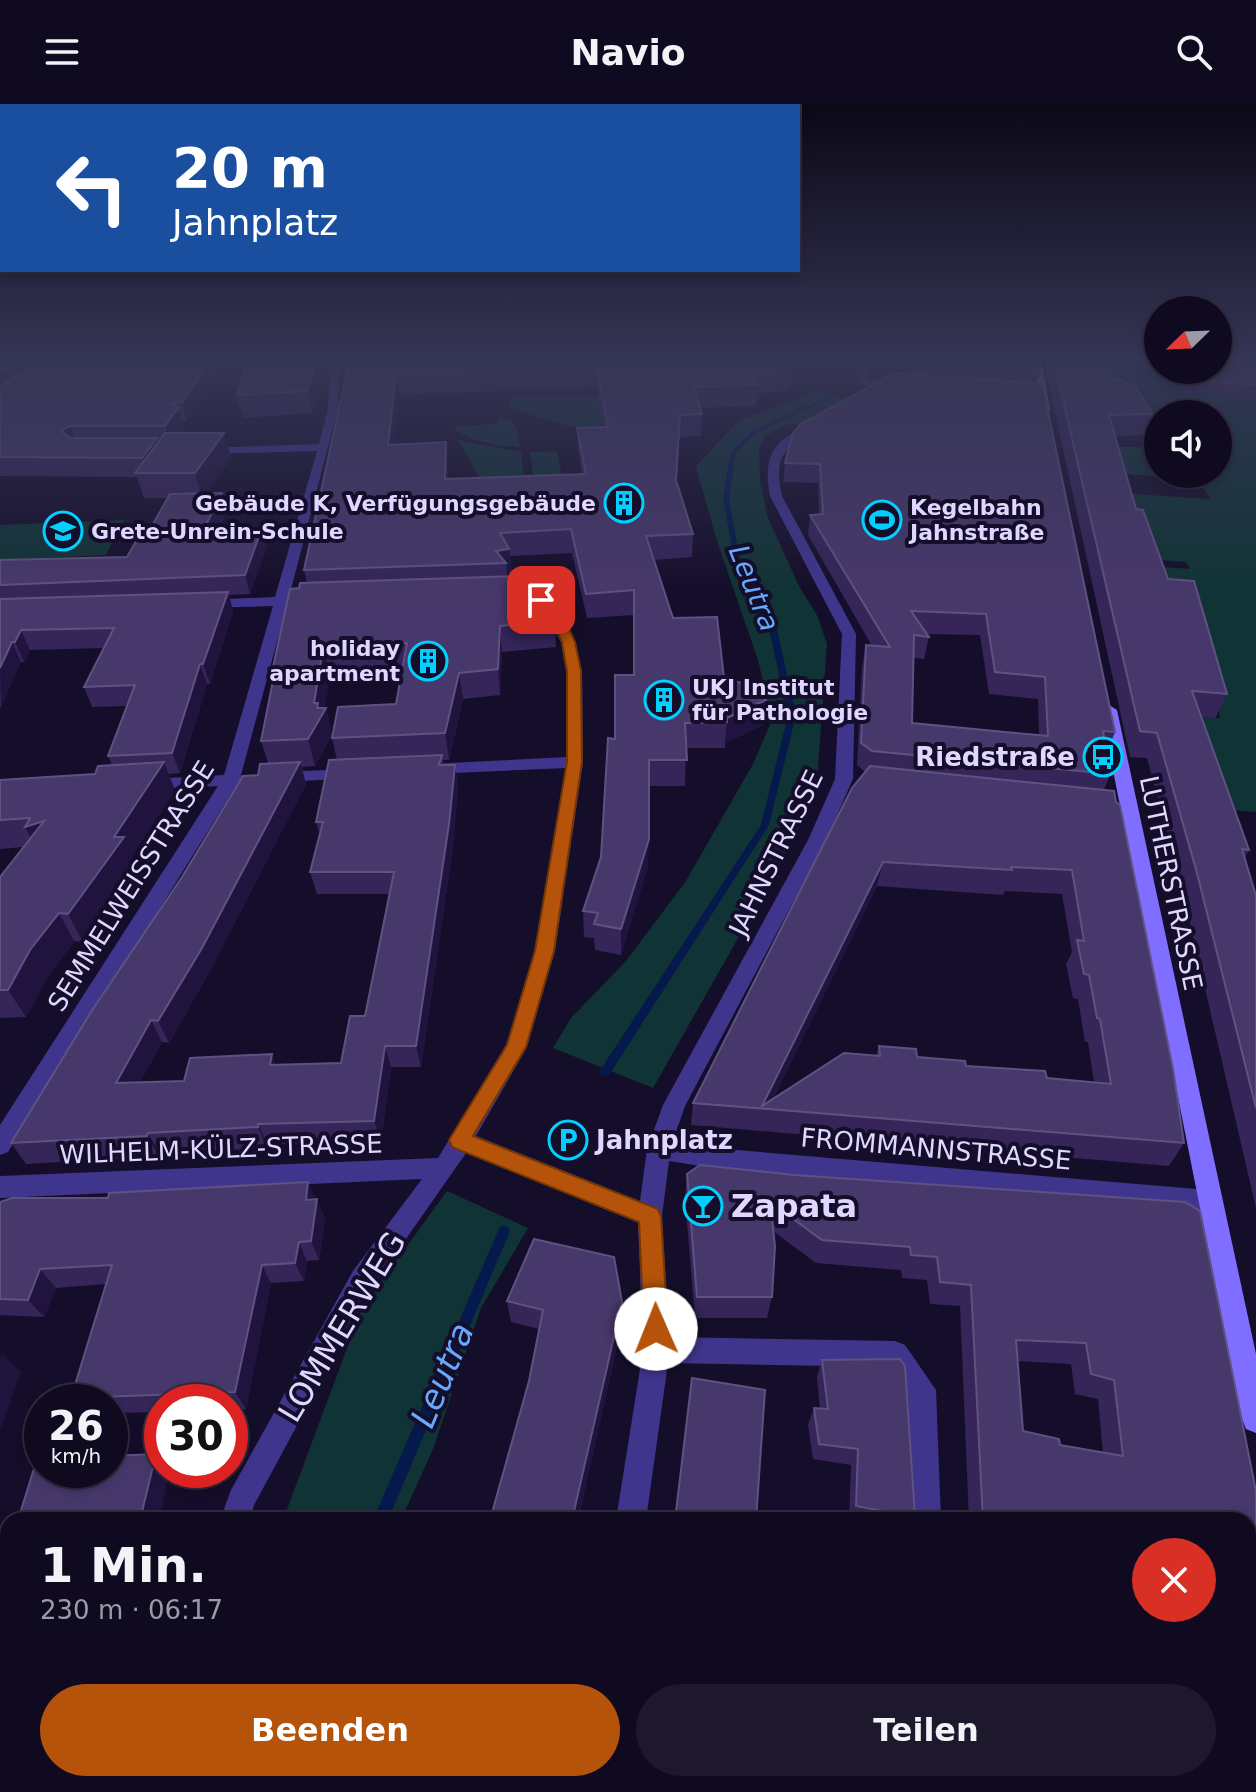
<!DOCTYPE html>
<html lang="de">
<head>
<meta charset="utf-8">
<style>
  body { margin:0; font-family:"DejaVu Sans",sans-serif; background:#1e182d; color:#f1f3f6; height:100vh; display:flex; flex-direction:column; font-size:30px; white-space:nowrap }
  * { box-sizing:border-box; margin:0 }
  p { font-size:26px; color:#9c9aa5 }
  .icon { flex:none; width:44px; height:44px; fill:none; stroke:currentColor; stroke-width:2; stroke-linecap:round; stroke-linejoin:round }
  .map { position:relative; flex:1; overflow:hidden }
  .side { position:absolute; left:0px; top:1408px; width:1256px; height:280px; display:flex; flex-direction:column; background:#100a20; border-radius:24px 24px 0 0; box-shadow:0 4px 12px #0003,0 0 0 2px #302b3e }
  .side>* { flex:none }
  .guide { position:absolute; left:0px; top:0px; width:800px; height:168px; box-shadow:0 4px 12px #0003,0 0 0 2px #302b3e; background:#1a4fa0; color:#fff; overflow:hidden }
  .needle { width:52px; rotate:247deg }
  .buttons { position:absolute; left:1144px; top:192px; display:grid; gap:16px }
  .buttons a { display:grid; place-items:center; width:88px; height:88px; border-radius:50%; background:#100a20; box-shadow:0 4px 12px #0003,0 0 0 2px #302b3e; font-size:40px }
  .speed { position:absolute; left:24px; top:1280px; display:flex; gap:16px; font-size:40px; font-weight:700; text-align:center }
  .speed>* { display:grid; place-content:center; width:104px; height:104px; border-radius:50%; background:#100a20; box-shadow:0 4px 12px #0003,0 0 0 2px #302b3e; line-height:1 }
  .speed small { font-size:20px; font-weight:400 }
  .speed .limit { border:12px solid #d22; background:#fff; color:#111 }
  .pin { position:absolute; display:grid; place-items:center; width:68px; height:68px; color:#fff; margin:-34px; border-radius:16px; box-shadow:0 4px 12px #0006 }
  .me { position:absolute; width:88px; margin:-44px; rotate:359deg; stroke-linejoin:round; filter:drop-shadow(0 0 6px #0008) }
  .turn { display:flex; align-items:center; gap:28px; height:168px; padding:0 40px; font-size:36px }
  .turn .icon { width:104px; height:104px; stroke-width:2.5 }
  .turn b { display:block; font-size:56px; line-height:68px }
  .round { display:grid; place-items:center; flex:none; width:84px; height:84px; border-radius:42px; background:#1e182d }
  .headline { display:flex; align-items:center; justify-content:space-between; height:136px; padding:0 40px }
  h1 { font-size:48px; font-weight:600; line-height:60px }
  .button { display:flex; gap:16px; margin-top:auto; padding:16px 40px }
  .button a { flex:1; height:92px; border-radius:48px; background:#b45309; color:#fff; font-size:32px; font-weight:600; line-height:92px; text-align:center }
  .button a+a { background:#1e182d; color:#f1f3f6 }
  header { display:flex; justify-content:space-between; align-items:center; height:104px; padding:0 40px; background:#100a20; font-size:36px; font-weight:600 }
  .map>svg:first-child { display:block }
  .green { fill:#103335 }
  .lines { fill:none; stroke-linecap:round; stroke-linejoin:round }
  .stream { fill:#05194c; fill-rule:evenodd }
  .street { fill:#40358d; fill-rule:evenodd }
  .secondary { fill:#7f6eff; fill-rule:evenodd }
  .wall { fill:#352559; fill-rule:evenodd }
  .shaded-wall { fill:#20143f }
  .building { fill:#47386b; stroke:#5f5182; stroke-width:2; fill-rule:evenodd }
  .route { fill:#b45309; stroke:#753606; stroke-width:2 }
  .labels { text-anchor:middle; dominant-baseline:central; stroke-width:8; stroke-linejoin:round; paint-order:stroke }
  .far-poi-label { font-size:22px; font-weight:bold; fill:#dfd7ff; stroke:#150e2a; text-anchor:start }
  .poi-label { font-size:26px; font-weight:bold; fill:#dfd7ff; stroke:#150e2a; text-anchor:end }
  .street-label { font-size:26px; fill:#dfd7ff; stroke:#150e2a }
  .water-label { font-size:28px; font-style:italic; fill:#65aaff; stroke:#150e2a }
  .near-poi-label { font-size:32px; font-weight:bold; fill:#dfd7ff; stroke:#150e2a; text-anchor:start }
  .near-street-label { font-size:32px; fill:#dfd7ff; stroke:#150e2a }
  .near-water-label { font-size:34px; font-style:italic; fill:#65aaff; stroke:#150e2a }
</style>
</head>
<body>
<header><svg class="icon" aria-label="menu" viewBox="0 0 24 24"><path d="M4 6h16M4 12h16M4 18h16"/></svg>Navio<svg class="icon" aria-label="search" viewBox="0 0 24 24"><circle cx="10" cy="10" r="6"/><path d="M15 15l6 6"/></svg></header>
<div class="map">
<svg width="1256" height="1688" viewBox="0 0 1256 1688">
  <rect width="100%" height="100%" fill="#150e2a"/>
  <g class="green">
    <polygon points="1090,253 1158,253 1158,266 1218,266 1256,254 1256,708 1209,704 1192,613 1220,614 1195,502 1197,483 1153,479 1148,462 1190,465 1186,458 1150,455 1117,389 1211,395 1196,375 1111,369 1105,343 1150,343 1141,331 1158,331 1158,370 1218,370 1218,310 1131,307 1113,274 1081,272"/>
    <polygon points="821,285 844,295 802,321 788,320 765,332 759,344 760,377 768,414 799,482 818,513 827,540 816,690 775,769 653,984 553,944 571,914 626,857 686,777 753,660 772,616 758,556 716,434 696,362 739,317"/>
    <polygon points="513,293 607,293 605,332 511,305 510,296"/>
    <path d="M498 315 511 316 517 325 520 343C503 343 463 337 453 322L497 320Z"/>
    <polygon points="458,336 521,348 525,383 481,376"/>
    <polygon points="557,347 564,383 535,384 530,348"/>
    <polygon points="124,416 106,451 0,456 0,421"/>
    <polygon points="447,1087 528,1124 481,1204 433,1345 401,1416 283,1416 362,1204"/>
    <polygon points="186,1680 320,1680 318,1688 183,1688"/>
  </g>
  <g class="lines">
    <g class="stream">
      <polygon points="827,293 832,294 756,329 736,349 729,394 740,456 777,525 796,611 769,721 609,971 605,972 601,971 599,968 601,965 761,721 788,611 769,525 734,456 723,394 730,349 752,327"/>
      <polygon points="504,1121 508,1123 510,1127 388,1416 373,1416 498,1127 500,1123"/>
      <polygon points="258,1680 276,1680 273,1688 255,1688"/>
    </g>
    <g class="street">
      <polygon points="330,253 340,253 338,304 289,493 312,492 319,496 312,500 287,501 241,671 249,676 246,680 236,682 8,1048 0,1051 0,1021 218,682 148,685 139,680 148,675 224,671 273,502 204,504 197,500 204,496 275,493 317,347 204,350 198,347 204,344 319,340 328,304"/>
      <polygon points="850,253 860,253 869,276 905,282 900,285 861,281"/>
      <polygon points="274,255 277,260 194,265 189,262 194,259"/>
      <path d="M815 318 820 321 819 323C785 346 773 348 782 392L856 530 853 675 826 736 685 1002 673 1037 713 1044 1208 1086 1217 1089 1220 1097 1217 1105 1208 1108 713 1064 669 1057 662 1112 669 1233 895 1237 905 1241 936 1286 941 1416H911L908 1290 888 1263 668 1259 646 1416H616L643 1246 638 1118 466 1049 371 1185 254 1401 250 1416H220L231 1386 353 1167 422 1075 0 1094V1072L438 1054 506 941 535 847 566 664 431 670 423 665 431 660 567 653 566 567 561 538 540 503 530 495 503 493 501 490 508 486 539 488 551 498 575 538 582 567 583 658 555 847 527 943 476 1032 640 1097 647 1045 663 1001 808 736 835 675 842 530 770 392C762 350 775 334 815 318Z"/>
      <polygon points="352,665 360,670 358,674 280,678 271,673 280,668"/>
      <polygon points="143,1680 177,1680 174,1688 140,1688"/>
      <polygon points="564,1680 598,1680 597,1688 563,1688"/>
      <rect x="918" y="1680" width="34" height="8"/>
    </g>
    <g class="secondary">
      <polygon points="1031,253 1041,253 1050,307 1041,305"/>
      <polygon points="1109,601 1117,606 1256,1250 1256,1329 1246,1325 1242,1315 1101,606"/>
    </g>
  </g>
  <g class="wall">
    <path d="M0 253 231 254 219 255 222 267 187 317 182 318 184 323 179 329 231 354 206 389 227 407 219 425 262 424 267 442 250 490 229 491 233 507 210 580H207L180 669 168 670 175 686 132 752 136 761 83 838 74 837 47 874 26 913 0 914V773L23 743 0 745V676L95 670 112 661 108 652 127 602 92 603 84 583 104 544 30 546 24 558H21L0 604V456L127 453 149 427 168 394H144L137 373 0 372ZM59 254 61 260 48 261Z"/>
    <polygon points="248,253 326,253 327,259 312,309 243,314 237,291"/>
    <path d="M341 253H804L803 263 790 262 793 266 790 287 757 289 756 302 700 304 702 310 701 332 679 333 677 378 693 430 692 453 654 456 673 514 724 574 766 596 763 621 725 639V644H686L685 682H649L648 761 621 851 595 846 594 834 584 833 583 807 601 753 615 635 634 571V511L587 514 572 449 510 452 512 469 507 470V472L555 517 556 543 502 548 500 591 463 595 449 656H443V661H455L458 683 453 742 421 963H391L381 1037 268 1041 267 1044 160 1050 159 1052 26 1060 11 1039 258 671 268 659 261 637 272 584 270 577 299 484 307 478 304 466 348 262 343 261ZM596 283 604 323 577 324 578 346 582 370 448 375V360L394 341 399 291ZM402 566 396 600 332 634 337 656 316 718 320 732 310 768 317 790H389L365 912 341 959 276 961 272 950 184 977 140 978 162 938 169 939 211 865 306 680 302 663 315 662 332 631 326 604H324L330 570Z"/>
    <path d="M881 253H1037L1040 266 1036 279 1115 628 1107 648 1110 670 1104 686 1184 1039 1169 1062 691 1021 693 999 865 668 857 661 862 563 866 541 872 542 808 431 810 411 819 410 818 379 783 378 785 359 910 270 911 265 884 264ZM927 530 980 531 989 590 1038 595 1039 631 912 619 913 554 924 555 929 533ZM877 782 1003 791 1005 787 1062 790 1072 848 1066 860 1073 894 1078 895 1085 938H1088L1094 978 1047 974 966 962 917 953 879 942 876 951 773 995Z"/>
    <polygon points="1043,253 1104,253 1113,275 1127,280 1153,310 1146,331 1115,332 1136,405 1168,475 1227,590 1215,615 1201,613 1249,746 1245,753 1256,792 1256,1104 1184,794 1147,654 1130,653"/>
    <polygon points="1256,253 1256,294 1186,288 1168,266 1218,266"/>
    <path d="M700 1061 794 1071 1185 1098 1200 1107 1256 1387V1688H1196L1195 1680H1248V1416H969L960 1202 930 1200 927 1176 902 1174 901 1166 816 1159 773 1127 775 1142 772 1193 767 1214H695L685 1094 687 1070ZM1017 1257 1071 1260 1075 1290 1098 1295 1103 1349 1060 1341 1059 1335 1023 1327Z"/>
    <polygon points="316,1095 325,1114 319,1156 307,1157 304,1177 271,1179 246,1305 230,1305 230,1298 162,1298 162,1308 110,1309 110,1298 75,1298 71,1294 106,1180 56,1184 44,1213 0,1211 0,1098"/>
    <polygon points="507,1197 622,1220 578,1416 490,1416 529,1277 539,1225 511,1218"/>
    <polygon points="822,1256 915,1413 913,1416 849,1416 851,1361 813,1355 808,1321 814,1304 820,1305 817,1273"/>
    <polygon points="0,1511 8,1511 8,1676 0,1677"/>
    <rect x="795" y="1680" width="114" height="8"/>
    <polygon points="972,1680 1092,1680 1093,1688 972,1688"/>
  </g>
  <g class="shaded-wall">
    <polygon points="26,253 231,253 219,255 222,267 187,317 182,298 63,266 59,254 0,292 0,269"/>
    <polygon points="318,253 326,253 327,259 312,309 307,287"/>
    <polygon points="396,270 399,291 391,363 388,341"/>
    <polygon points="178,304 184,323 171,341 165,322"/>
    <polygon points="70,322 77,341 61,327"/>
    <polygon points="224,329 231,354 202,394 195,369"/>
    <polygon points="157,334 163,353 147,369 142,354"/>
    <polygon points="446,338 448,360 448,398 445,375"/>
    <polygon points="222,389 227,407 210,444 204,425"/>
    <polygon points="262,424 267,442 250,490 245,471"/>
    <polygon points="509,445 512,469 507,470 506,459 496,447"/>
    <polygon points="228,488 233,507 210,580 203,560"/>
    <polygon points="500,522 502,548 500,591 498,565"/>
    <polygon points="21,526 30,546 24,558 15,538"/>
    <polygon points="12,538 21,558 1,604 0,564"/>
    <polygon points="323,544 330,570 324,608 326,604 332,631 315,662 308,635"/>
    <polygon points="200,560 207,580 180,669 172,649"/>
    <polygon points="459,569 463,595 449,656 445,629"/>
    <polygon points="766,596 763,621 725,639 727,614"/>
    <polygon points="164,658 175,686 132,752 136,761 83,838 68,810 114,733"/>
    <polygon points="300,658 306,680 211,865 169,939 158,917"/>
    <polygon points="455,661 458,683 453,742 421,963 416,942"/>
    <polygon points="44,717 40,751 25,723"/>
    <polygon points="649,735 648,761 621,851 621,825"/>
    <polygon points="883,758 877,782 768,1005 762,1002"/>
    <polygon points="59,809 74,837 47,874 26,913 8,886 30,846"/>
    <polygon points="151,916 162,938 128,1000 116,979"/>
    <polygon points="385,942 391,963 381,1037 374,1017"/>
    <polygon points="272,950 280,971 270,961"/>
    <polygon points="258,1020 268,1041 267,1044 258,1023"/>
    <polygon points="148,1029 160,1050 159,1052 147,1032"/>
    <polygon points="308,1078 325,1114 319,1156 311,1137 306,1096"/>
    <polygon points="299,1138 307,1157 304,1177 295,1159"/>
    <polygon points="262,1161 271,1179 246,1305 235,1288"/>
    <polygon points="40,1165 56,1184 44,1213 28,1196"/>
    <polygon points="622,1198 622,1220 578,1416 572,1416"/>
    <polygon points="2,1250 21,1268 0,1326 0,1256"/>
    <polygon points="156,1350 162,1357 162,1366 170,1366 159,1416 140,1416"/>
    <polygon points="512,1680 519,1680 517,1688 510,1688"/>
  </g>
  <g class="building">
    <polygon points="0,253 26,253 0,269"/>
    <polygon points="159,253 214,253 182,298 172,299 178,304 165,322 70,322 61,327 70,334 157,334 142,354 0,353 0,282 36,262"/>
    <polygon points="248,253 318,253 307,287 237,291"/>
    <path d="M350 253H785L793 266 751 268 758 281 694 283 702 310 680 311 676 376 693 430 646 432 673 514 717 513 724 574 752 582 766 596 727 614V618L685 619 687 656H649V735L621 825 594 820 598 809 583 807 601 753 608 634 615 635V571H634V486L586 490 571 425 500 429 509 445 496 447 506 459 304 466ZM596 262 608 323 577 324 586 370 445 375 446 338 388 341 396 270Z"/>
    <polygon points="918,253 1037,253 1040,266 913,256"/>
    <polygon points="1053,253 1104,253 1113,275 1124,276 1127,280 1134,281 1153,310 1109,311 1136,405 1143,406 1168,475 1194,477 1227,590 1192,587 1249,746 1242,745 1256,792 1256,1004 1197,769 1157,629 1140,627"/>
    <polygon points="1218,253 1256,253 1256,281 1190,276 1182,266 1218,266"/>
    <path d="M894 269 1042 279 1115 628 1103 627 1110 670 872 647 861 639 866 541 890 543 810 411 823 410 820 360 785 359 793 329 801 320ZM911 507 986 510 995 568 1045 573 1048 632 912 619 914 531 929 533Z"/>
    <polygon points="165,329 224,329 195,369 135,369"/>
    <polygon points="222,389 204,425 262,424 245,471 0,481 0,456 127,453 142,427 149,427 170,390"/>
    <polygon points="517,472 555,517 500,522 498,565 459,569 445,629 332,634 338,603 396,600 407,539 323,544 314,599 318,599 317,604 326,604 308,635 261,637 273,577 270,577 290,485 299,484 300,479"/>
    <polygon points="228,488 203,560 200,560 172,649 108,652 135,581 84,583 114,524 21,526 15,538 12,538 0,564 0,495"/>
    <polygon points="442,651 439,661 455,661 449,720 416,942 385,942 374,1017 258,1020 258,1023 148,1029 147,1032 11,1039 91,908 182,773 243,672 258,671 260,660 300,658 202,844 158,917 151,916 116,979 184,977 190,954 272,950 270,961 341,959 350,912 365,912 394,768 310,768 323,718 316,718 329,656"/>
    <polygon points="164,658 114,733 124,733 68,810 59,809 30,846 8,886 0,886 0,773 44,717 25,723 30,714 0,716 0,676 95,670 98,662"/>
    <path d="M870 662 1114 687 1116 698 1120 701 1173 965 1184 1039 693 999 852 684ZM883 758 1012 766 1011 763 1072 766 1084 837 1077 836 1084 870 1089 871 1097 914 1100 915 1111 980 1047 974 1045 967 966 962 965 957 917 953 916 945 879 942 880 952 844 949 762 1002Z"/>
    <path d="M700 1061 794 1071 1185 1098 1200 1107 1256 1387V1688H1223L1221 1680H1248V1416H983L971 1181 940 1178 937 1153 911 1151 910 1143 822 1136 770 1098 775 1142 772 1193H697L687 1070ZM1016 1236 1086 1239 1091 1270 1114 1276 1123 1352 1060 1341 1059 1335 1023 1327Z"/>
    <polygon points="308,1078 306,1096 317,1095 311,1137 299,1138 295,1159 262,1161 235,1288 71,1294 112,1161 40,1165 28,1196 0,1195 0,1098 12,1094 108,1094 109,1089"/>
    <polygon points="534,1135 614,1153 622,1198 572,1416 490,1416 529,1277 543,1206 507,1197"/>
    <polygon points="900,1255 905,1262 915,1413 856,1402 858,1345 819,1340 814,1304 828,1305 822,1256"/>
    <polygon points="692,1274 765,1286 756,1416 675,1416"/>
    <polygon points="156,1350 140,1416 18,1416 37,1355 42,1355 42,1366 110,1366 110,1352"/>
    <polygon points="427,1408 460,1416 425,1416"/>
    <rect x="0" y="1511" width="8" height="158"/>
    <polygon points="406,1680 512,1680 510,1688 404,1688"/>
    <polygon points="632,1680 727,1680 726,1688 631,1688"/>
    <polygon points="800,1680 909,1680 909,1688 799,1688"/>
    <polygon points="987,1680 1092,1680 1093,1688 988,1688"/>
  </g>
  <linearGradient id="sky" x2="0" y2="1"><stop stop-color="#0c0817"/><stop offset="0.52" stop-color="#353655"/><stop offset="1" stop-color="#353655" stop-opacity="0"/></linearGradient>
  <rect width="1256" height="490" fill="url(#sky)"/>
  <polygon class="route" points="537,493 546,493 567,520 575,538 581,567 582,658 554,847 526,943 473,1032 658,1105 661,1112 668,1225 665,1233 656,1236 648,1233 644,1225 639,1118 452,1043 449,1036 507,941 535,847 567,658 567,567 562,538 554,521 535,496"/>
  <defs>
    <symbol id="building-ring" viewBox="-11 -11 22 22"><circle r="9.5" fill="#150e2a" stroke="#03cfff" stroke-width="1.5"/><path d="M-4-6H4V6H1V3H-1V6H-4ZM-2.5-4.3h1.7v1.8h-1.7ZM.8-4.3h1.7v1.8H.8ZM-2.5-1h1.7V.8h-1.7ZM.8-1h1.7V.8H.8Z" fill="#03cfff"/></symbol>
    <symbol id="stadium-ring" viewBox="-11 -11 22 22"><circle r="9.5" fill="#150e2a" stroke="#03cfff" stroke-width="1.5"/><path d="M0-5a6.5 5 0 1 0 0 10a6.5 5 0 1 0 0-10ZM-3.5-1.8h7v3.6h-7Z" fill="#03cfff"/></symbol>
    <symbol id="school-ring" viewBox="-11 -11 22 22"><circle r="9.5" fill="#150e2a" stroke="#03cfff" stroke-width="1.5"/><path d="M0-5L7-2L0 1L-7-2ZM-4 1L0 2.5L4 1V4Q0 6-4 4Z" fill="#03cfff"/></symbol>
    <symbol id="bus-ring" viewBox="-11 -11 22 22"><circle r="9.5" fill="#150e2a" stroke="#03cfff" stroke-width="1.5"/><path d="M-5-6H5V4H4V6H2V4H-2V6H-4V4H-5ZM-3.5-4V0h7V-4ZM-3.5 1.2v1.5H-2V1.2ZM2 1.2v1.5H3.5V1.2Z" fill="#03cfff"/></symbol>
    <symbol id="parking-ring" viewBox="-11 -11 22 22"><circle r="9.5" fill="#150e2a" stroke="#03cfff" stroke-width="1.5"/><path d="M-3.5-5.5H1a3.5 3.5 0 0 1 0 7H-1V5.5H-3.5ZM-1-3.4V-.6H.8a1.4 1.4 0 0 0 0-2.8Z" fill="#03cfff"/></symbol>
    <symbol id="bar-ring" viewBox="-11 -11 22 22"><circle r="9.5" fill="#150e2a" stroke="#03cfff" stroke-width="1.5"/><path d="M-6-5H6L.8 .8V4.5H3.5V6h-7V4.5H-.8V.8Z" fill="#03cfff"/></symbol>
  </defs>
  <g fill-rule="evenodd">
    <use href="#building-ring" x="602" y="377" width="44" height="44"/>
    <use href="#stadium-ring" x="860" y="394" width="44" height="44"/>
    <use href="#school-ring" x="41" y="405" width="44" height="44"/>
    <use href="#building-ring" x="406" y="535" width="44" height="44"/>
    <use href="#building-ring" x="642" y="574" width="44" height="44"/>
    <use href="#bus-ring" x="1081" y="631" width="44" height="44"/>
    <use href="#parking-ring" x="546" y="1014" width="44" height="44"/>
    <use href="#bar-ring" x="681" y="1080" width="44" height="44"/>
  </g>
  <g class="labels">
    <g class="far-poi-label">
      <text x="596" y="399" text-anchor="end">Gebäude K, Verfügungsgebäude</text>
      <text x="910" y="403">Kegelbahn<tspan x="910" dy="25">Jahnstraße</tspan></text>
      <text x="91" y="427">Grete-Unrein-Schule</text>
      <text x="400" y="544" text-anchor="end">holiday<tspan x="400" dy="25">apartment</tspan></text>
      <text x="692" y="583">UKJ Institut<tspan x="692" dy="25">für Pathologie</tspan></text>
    </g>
    <g class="poi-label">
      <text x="1075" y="653">Riedstraße</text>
      <text x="596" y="1036" text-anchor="start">Jahnplatz</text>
    </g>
    <g class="street-label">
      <text transform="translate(776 749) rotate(-64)">JAHNSTRASSE</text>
      <text transform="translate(1171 779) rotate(78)">LUTHERSTRASSE</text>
      <text transform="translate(131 782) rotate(-58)">SEMMELWEISSTRASSE</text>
      <text transform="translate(221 1045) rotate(-2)">WILHELM-KÜLZ-STRASSE</text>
      <text transform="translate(936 1045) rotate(5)">FROMMANNSTRASSE</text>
    </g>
    <g class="water-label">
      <text transform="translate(754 484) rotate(68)">Leutra</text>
    </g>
    <g class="near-poi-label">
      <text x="731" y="1102">Zapata</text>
    </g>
    <g class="near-street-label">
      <text transform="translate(342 1223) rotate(-59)">LOMMERWEG</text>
    </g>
    <g class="near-water-label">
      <text transform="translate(442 1271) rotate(-67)">Leutra</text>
    </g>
  </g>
</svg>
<div class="buttons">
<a><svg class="needle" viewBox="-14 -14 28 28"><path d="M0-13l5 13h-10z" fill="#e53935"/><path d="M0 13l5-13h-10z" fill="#9c9aa5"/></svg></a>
<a><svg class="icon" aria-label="sound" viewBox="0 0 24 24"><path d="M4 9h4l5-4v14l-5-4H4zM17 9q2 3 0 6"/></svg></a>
</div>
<div class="speed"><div>26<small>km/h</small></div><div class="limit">30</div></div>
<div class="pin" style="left:541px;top:496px;background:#d93025"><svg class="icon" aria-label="arrive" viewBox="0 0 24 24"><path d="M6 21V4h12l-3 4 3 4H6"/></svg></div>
<svg class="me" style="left:656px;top:1225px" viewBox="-20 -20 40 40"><circle r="19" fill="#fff"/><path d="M0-13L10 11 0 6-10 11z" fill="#b45309"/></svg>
<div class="guide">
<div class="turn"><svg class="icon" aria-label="left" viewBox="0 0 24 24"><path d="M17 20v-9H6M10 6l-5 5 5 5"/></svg><div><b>20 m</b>Jahnplatz</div></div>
</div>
<section class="side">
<div class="headline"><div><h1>1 Min.</h1><p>230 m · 06:17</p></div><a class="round" style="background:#d93025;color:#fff"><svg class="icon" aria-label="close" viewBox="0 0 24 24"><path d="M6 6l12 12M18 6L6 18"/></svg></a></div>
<div class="button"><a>Beenden</a><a>Teilen</a></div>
</section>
</div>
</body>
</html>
